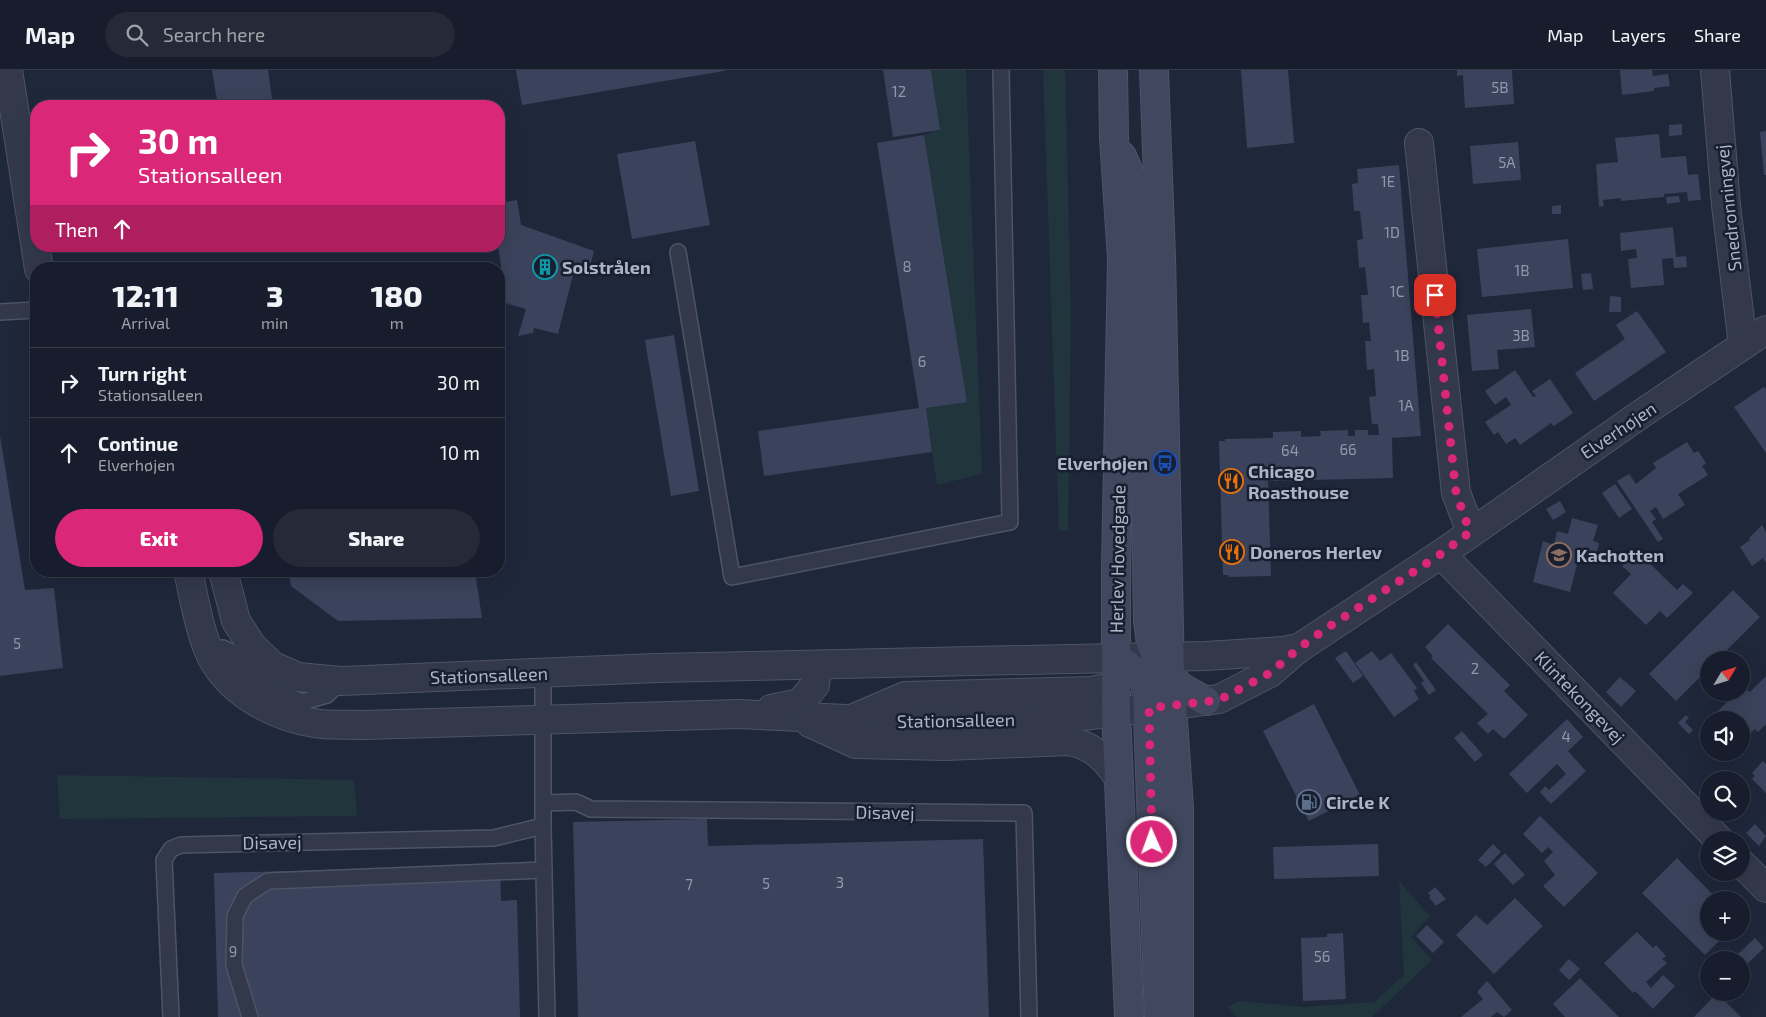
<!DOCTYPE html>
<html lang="en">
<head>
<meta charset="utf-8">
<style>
  body { margin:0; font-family:"Exo 2",sans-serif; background:#242a38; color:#f1f3f6; height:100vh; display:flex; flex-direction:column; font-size:19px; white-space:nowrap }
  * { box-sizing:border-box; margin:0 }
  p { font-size:16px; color:#9ea2a9 }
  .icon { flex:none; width:28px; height:28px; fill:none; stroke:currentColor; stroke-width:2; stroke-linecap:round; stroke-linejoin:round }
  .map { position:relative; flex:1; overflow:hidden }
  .details { position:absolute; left:30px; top:192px; width:475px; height:315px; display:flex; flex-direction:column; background:#171d2c; border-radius:20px; box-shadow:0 5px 20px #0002,0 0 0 1px #363b48 }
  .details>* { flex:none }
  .banner { position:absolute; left:30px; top:30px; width:475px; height:152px; border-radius:20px; box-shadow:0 5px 20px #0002,0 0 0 1px #363b48; background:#db2777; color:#fff; overflow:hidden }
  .needle { width:32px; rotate:52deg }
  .fabs { position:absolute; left:1700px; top:581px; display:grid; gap:10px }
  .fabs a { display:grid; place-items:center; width:50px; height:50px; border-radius:50%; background:#171d2c; box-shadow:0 5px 20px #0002,0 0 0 1px #363b48; font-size:25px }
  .pin { position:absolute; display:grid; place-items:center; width:42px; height:42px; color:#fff; margin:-21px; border-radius:10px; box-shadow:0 2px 8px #0006 }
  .me { position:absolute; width:55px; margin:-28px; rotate:358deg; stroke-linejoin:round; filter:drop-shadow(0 0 4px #0008) }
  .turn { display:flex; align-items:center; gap:18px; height:105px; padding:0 25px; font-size:22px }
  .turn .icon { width:65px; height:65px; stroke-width:2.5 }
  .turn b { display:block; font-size:35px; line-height:42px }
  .then { display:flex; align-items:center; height:48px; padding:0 25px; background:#0003; gap:10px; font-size:19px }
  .eta { display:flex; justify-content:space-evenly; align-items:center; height:85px; text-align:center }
  .eta b { font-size:30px; font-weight:800; line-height:35px }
  .button { display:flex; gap:10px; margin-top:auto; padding:10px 25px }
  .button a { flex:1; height:58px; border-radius:30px; background:#db2777; color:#fff; font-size:20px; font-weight:800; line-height:58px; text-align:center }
  .button a+a { background:#242a38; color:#f1f3f6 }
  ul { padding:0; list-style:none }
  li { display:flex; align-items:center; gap:15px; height:70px; padding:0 25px; border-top:1px solid #363b48 }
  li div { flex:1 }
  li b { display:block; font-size:19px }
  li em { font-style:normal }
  header { display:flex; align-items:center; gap:30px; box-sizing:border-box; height:70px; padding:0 25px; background:#171d2c; border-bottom:1px solid #363b48 }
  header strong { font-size:24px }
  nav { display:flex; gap:28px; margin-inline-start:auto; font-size:18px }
  .search { width:350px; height:45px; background:#242a38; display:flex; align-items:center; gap:12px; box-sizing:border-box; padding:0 18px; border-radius:28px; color:#9ea2a9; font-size:19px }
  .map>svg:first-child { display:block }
  .green { fill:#21353c }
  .building { fill:#3a435b }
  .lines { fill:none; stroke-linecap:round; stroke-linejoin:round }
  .service-casing { stroke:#4d5465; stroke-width:18 }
  .minor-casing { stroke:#4d5465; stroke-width:30 }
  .tertiary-casing { stroke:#4d5465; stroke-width:30 }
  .secondary-casing { stroke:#4d5465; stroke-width:30 }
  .service { stroke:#33394b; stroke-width:15 }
  .minor { stroke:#33394b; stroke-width:28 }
  .tertiary { stroke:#33394b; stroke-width:28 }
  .secondary { stroke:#40475e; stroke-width:28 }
  .route { stroke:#db2777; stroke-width:9; stroke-dasharray:0 16.2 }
  .labels { text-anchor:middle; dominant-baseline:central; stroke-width:5; stroke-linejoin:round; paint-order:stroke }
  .number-label { font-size:15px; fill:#9098ac }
  .street-label { font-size:18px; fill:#adb4c7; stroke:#181f2f }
  .poi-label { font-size:18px; font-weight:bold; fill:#adb4c7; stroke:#181f2f; text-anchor:start }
</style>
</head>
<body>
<header>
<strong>Map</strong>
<div class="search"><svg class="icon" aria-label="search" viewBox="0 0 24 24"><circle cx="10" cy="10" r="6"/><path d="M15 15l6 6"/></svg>Search here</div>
<nav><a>Map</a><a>Layers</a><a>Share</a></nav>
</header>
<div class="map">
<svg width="1766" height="947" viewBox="0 0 1766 947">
  <rect width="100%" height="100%" fill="#1f273b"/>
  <g class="green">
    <polygon points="931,0 966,0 982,404 937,415 926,338 967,331 924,65 940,60"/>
    <polygon points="1043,0 1065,0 1071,244 1068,461 1059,460"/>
    <polygon points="57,705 354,710 357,746 60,749"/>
    <polygon points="1399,811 1430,846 1411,867 1432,890 1372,947 1237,947 1227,937 1239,931 1304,937 1374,932 1404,905"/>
  </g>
  <g class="building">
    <polygon points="212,0 268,0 273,36 218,36"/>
    <polygon points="516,0 724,0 724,1 522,35"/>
    <polygon points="883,0 931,0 940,60 893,67"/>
    <polygon points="1241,0 1288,0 1294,73 1247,78"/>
    <polygon points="1457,0 1512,0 1514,34 1465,38 1463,5 1457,6"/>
    <polygon points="1620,0 1652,0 1653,6 1668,4 1670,16 1654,18 1654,21 1622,25"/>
    <polygon points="1682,54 1682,65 1669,66 1669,55"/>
    <polygon points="1766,61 1766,105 1764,105 1760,62"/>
    <polygon points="1659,64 1661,88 1686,86 1688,105 1698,104 1701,130 1688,131 1687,122 1664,124 1664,127 1621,131 1621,128 1603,130 1604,136 1599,137 1596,94 1618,92 1615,68"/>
    <polygon points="924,65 967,332 926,338 932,382 764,406 758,361 919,338 877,73"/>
    <polygon points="695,71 710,155 632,169 617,84"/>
    <polygon points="1518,72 1521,110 1473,114 1470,76"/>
    <polygon points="1399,95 1421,366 1392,368 1393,408 1268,411 1271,506 1229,507 1228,505 1223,505 1219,371 1225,371 1225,369 1273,368 1273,362 1301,361 1301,367 1321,366 1320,361 1348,360 1348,366 1355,366 1355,360 1368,360 1368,365 1379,365 1378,354 1372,354 1369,327 1376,326 1374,299 1367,300 1365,271 1371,271 1369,252 1363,253 1361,225 1368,225 1365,197 1359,198 1357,170 1363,169 1360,141 1354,141 1352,114 1358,113 1357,99"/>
    <polygon points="1679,126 1680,132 1667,134 1666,127"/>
    <polygon points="517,130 521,155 594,181 588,204 574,201 558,264 534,258 533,263 518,266 526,239 499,231 501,195 498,176 499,133"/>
    <polygon points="1561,135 1561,144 1552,144 1552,136"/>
    <polygon points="1673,157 1676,187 1686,186 1687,197 1674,198 1673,188 1662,189 1664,215 1631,218 1628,189 1637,188 1636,179 1621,181 1620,163"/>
    <polygon points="1568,169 1573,218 1482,227 1477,179"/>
    <polygon points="1591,203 1593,219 1583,220 1581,204"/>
    <polygon points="1610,226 1621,227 1621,242 1609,242"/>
    <polygon points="1531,239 1535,277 1497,280 1499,299 1472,301 1467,245"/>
    <polygon points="1637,241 1666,282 1594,331 1575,303 1625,269 1616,255"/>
    <polygon points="674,265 699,421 671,426 645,270"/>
    <polygon points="1515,300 1533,327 1536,326 1532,321 1550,309 1573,343 1554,356 1551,353 1520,375 1515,368 1506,374 1498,362 1494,365 1485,352 1511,335 1506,327 1495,335 1485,321"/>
    <polygon points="1764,317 1766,319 1766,383 1734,337"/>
    <polygon points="0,366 25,520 54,518 63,598 0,606"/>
    <polygon points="1687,372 1694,383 1698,381 1706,393 1702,396 1708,405 1678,424 1685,435 1663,449 1656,437 1650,441 1656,449 1652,452 1663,469 1658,472 1617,411 1629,404 1636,414 1656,398 1653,393"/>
    <polygon points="1615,414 1632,439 1619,448 1602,423"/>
    <polygon points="1560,431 1566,442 1553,450 1546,439"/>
    <polygon points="1572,448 1598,455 1593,471 1599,473 1595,490 1580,483 1570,522 1533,512 1543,471 1554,475 1557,461 1568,464"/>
    <polygon points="1762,455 1766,462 1766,493 1763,488 1752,496 1740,477 1750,470 1749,468"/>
    <polygon points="1637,481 1677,520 1683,514 1693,523 1667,548 1660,541 1646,555 1613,523 1631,504 1622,496"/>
    <polygon points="289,501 475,501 482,548 338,551 291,516"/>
    <polygon points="1733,520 1760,547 1717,590 1709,590 1709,598 1676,631 1649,604"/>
    <polygon points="1448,554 1510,615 1504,621 1528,645 1504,669 1493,659 1488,664 1477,653 1488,644 1431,588 1433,586 1425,577"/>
    <polygon points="1346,581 1363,606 1353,613 1335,588"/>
    <polygon points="1372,581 1380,591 1391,583 1417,618 1414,621 1419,629 1394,647 1355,593"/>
    <polygon points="1416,592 1436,620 1429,625 1421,613 1424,611 1413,595"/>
    <polygon points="1766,606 1766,654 1758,662 1755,659 1741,672 1741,650 1709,650 1737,622 1741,622 1743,616 1750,622"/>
    <polygon points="1620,607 1636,621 1621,637 1606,622"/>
    <polygon points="1314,634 1360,725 1309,751 1263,661"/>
    <polygon points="1686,645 1689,648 1685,652 1693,660 1689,664 1678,653"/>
    <polygon points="1567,649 1583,667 1568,681 1586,701 1551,734 1540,722 1545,716 1549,720 1566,704 1557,694 1527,723 1509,704"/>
    <polygon points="1462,661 1483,685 1475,692 1454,668"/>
    <polygon points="1763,691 1766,694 1766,723 1752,709 1755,706 1752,703"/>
    <polygon points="1540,746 1598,803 1564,837 1543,816 1555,805 1544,791 1553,782 1548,777 1542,783 1523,764"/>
    <polygon points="707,749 708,776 983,769 989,947 578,947 573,752"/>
    <polygon points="1755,754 1766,766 1759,776 1746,763"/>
    <polygon points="1378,774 1379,806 1274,809 1273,777"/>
    <polygon points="1493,774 1501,782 1486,797 1478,790"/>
    <polygon points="1505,783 1525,805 1513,815 1494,794"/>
    <polygon points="1677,788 1718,830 1709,830 1709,862 1728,862 1705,885 1642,823"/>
    <polygon points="500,795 501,831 517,830 520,947 218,947 214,803"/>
    <polygon points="1435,817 1446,829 1436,836 1429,827 1431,826 1428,823"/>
    <polygon points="1515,828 1543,856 1494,904 1456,865 1476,845 1487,855"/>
    <polygon points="1427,855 1444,872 1433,883 1416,866"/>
    <polygon points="1637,862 1653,878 1656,875 1666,886 1662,889 1667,893 1646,912 1651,918 1663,905 1675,916 1653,939 1635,921 1633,923 1604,893"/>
    <polygon points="1343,863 1346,929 1303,931 1301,868 1327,867 1327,864"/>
    <polygon points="1755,868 1764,878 1747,894 1738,884"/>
    <polygon points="1569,889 1580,899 1569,910 1559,900"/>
    <polygon points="1580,908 1619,947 1565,947 1553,934"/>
    <polygon points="1487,911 1512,940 1504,947 1497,942 1491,947 1461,947 1483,929 1477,922"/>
    <polygon points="1717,923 1741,947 1694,947"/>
  </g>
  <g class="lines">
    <defs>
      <g id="service">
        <polyline points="678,182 732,507 1010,452 1001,0"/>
        <polyline points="0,242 36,240"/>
        <polyline points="208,580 223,578 233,583 255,609 276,621 302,632 327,625 341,611"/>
        <polyline points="543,603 543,756 547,947"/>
        <polyline points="544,733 576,732 591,739 1024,743 1029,947"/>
        <polyline points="171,947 164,790 171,779 181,775 494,768 543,756"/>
        <polyline points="250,947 234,895 235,846 245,826 268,811 544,800"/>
      </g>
      <g id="minor">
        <polyline points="1715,0 1726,135 1743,275"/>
        <polyline points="1419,73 1456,423 1471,462"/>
        <polyline points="1441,484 1719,770"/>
        <polyline points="1299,578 1441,484 1641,344 1766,260"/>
        <polyline points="1741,793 1766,818"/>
      </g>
      <g id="tertiary">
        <polyline points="8,0 39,199"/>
        <path d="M188 501C194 527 198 555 208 579 225 621 272 646 314 653 330 656 348 654 364 655L738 644 930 653 1083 646 1219 629 1270 603 1299 578"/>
        <polyline points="223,501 236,551 252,576 273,596 298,607 341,611 657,598 1206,586 1283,581 1299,578"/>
        <polyline points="771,639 800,633 815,615 817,595"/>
        <polyline points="856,647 905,626 1091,621 1106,618 1135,603"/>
        <path d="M810 653 856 674 946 676 1068 671C1092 675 1104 687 1118 707"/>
      </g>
      <g id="secondary">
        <polyline points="1113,0 1114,68 1122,189 1116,497 1116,641 1129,947"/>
        <polyline points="1154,0 1161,186 1170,605 1179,738 1179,947"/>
        <polyline points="1122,86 1140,128 1148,551 1151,574 1162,598 1181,617 1206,631"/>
        <path d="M1116 588C1132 597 1141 604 1147 621L1159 947"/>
      </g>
    </defs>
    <use href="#service" class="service-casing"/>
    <use href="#minor" class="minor-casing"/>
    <use href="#tertiary" class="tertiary-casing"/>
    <use href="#secondary" class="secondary-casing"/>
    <use href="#service" class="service"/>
    <use href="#minor" class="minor"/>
    <use href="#tertiary" class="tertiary"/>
    <use href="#secondary" class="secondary"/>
  </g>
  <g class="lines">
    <polyline class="route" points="1152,772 1149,638 1219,630 1270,603 1299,578 1324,560 1441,484 1470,462 1456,423 1435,225"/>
  </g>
  <defs>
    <symbol id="building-ring" viewBox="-11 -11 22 22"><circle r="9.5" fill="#181f2f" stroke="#0f9aa8" stroke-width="1.5"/><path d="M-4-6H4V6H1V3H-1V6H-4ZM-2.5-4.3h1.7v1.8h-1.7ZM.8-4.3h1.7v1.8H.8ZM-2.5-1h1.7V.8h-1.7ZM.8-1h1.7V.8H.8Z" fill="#0f9aa8"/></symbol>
    <symbol id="bus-ring" viewBox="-11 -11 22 22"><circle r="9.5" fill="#181f2f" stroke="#1a4fb4" stroke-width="1.5"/><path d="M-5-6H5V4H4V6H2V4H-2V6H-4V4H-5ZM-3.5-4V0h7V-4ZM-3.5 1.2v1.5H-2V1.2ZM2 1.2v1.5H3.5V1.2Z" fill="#1a4fb4"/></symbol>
    <symbol id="restaurant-ring" viewBox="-11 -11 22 22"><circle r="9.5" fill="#181f2f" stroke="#e8710a" stroke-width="1.5"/><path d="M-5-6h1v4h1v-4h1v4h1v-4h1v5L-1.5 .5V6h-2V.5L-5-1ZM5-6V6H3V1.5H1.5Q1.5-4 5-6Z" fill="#e8710a"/></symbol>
    <symbol id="school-ring" viewBox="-11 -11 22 22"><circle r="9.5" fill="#181f2f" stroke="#8d6e63" stroke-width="1.5"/><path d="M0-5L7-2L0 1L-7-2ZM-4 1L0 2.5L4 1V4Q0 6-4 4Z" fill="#8d6e63"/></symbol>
    <symbol id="fuel-ring" viewBox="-11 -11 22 22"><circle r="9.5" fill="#181f2f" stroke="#5c6f8a" stroke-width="1.5"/><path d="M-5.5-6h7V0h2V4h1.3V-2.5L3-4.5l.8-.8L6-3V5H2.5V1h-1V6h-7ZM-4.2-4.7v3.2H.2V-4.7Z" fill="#5c6f8a"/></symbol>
  </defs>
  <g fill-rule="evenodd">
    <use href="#building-ring" x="531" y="183" width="28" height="28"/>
    <use href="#bus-ring" x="1151" y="379" width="28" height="28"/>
    <use href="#restaurant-ring" x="1217" y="397" width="28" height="28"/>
    <use href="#restaurant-ring" x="1218" y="468" width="28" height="28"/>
    <use href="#school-ring" x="1545" y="471" width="28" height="28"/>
    <use href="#fuel-ring" x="1295" y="718" width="28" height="28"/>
  </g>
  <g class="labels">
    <g class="number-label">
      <text x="1500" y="17">5B</text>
      <text x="899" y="21">12</text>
      <text x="1507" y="92">5A</text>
      <text x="1388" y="111">1E</text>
      <text x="1392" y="162">1D</text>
      <text x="907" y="196">8</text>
      <text x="1522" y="200">1B</text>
      <text x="1397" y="221">1C</text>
      <text x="1521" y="265">3B</text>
      <text x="1402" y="285">1B</text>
      <text x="922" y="291">6</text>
      <text x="1406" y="335">1A</text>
      <text x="1348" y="379">66</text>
      <text x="1290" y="380">64</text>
      <text x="17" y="573">5</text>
      <text x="1475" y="598">2</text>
      <text x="1566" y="666">4</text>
      <text x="840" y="812">3</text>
      <text x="766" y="813">5</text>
      <text x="689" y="814">7</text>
      <text x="233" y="881">9</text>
      <text x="1322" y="886">56</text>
    </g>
    <g class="street-label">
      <text transform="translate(1728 138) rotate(-96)">Snedronningvej</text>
      <text transform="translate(1618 360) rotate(-34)">Elverhøjen</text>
      <text transform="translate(1117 489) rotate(-89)">Herlev Hovedgade</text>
      <text transform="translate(489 605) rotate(-2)">Stationsalleen</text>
      <text transform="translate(1580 627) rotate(46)">Klintekongevej</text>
      <text transform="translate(956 650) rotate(-1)">Stationsalleen</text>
      <text transform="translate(885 742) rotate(1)">Disavej</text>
      <text transform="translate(272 772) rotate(-1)">Disavej</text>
    </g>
    <g class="poi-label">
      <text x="562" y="197">Solstrålen</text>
      <text x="1148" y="393" text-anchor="end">Elverhøjen</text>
      <text x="1248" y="401">Chicago<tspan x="1248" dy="21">Roasthouse</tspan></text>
      <text x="1250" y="482">Doneros Herlev</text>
      <text x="1576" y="485">Kachotten</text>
      <text x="1326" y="732">Circle K</text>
    </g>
  </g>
</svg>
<div class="fabs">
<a><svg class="needle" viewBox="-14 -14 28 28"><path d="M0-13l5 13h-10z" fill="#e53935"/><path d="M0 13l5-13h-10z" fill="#9ea2a9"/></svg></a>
<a><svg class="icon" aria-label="sound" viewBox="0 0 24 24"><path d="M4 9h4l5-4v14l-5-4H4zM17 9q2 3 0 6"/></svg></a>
<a><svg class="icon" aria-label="search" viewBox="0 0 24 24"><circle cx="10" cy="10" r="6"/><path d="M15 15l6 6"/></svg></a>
<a><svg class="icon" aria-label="layers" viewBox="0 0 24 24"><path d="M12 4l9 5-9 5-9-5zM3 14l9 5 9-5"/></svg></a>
<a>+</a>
<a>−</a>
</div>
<div class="pin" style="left:1435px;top:225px;background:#d93025"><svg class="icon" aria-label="arrive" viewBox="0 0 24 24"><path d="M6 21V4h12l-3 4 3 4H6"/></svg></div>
<svg class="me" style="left:1152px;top:772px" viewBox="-20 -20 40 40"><circle r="17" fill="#db2777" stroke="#fff" stroke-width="3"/><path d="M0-11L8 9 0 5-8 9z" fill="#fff"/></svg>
<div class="banner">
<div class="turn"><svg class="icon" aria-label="right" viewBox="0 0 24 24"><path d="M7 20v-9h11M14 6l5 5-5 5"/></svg><div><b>30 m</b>Stationsalleen</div></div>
<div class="then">Then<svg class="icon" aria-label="ahead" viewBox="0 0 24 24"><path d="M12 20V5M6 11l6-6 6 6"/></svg></div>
</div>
<section class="details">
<div class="eta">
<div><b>12:11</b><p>Arrival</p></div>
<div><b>3</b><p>min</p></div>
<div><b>180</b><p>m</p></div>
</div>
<ul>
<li><svg class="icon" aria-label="right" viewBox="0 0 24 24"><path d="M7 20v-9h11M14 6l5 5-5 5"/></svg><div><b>Turn right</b><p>Stationsalleen</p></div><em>30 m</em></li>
<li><svg class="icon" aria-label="ahead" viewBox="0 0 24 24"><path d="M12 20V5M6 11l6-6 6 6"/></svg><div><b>Continue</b><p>Elverhøjen</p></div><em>10 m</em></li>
</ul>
<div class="button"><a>Exit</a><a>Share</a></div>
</section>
</div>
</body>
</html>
